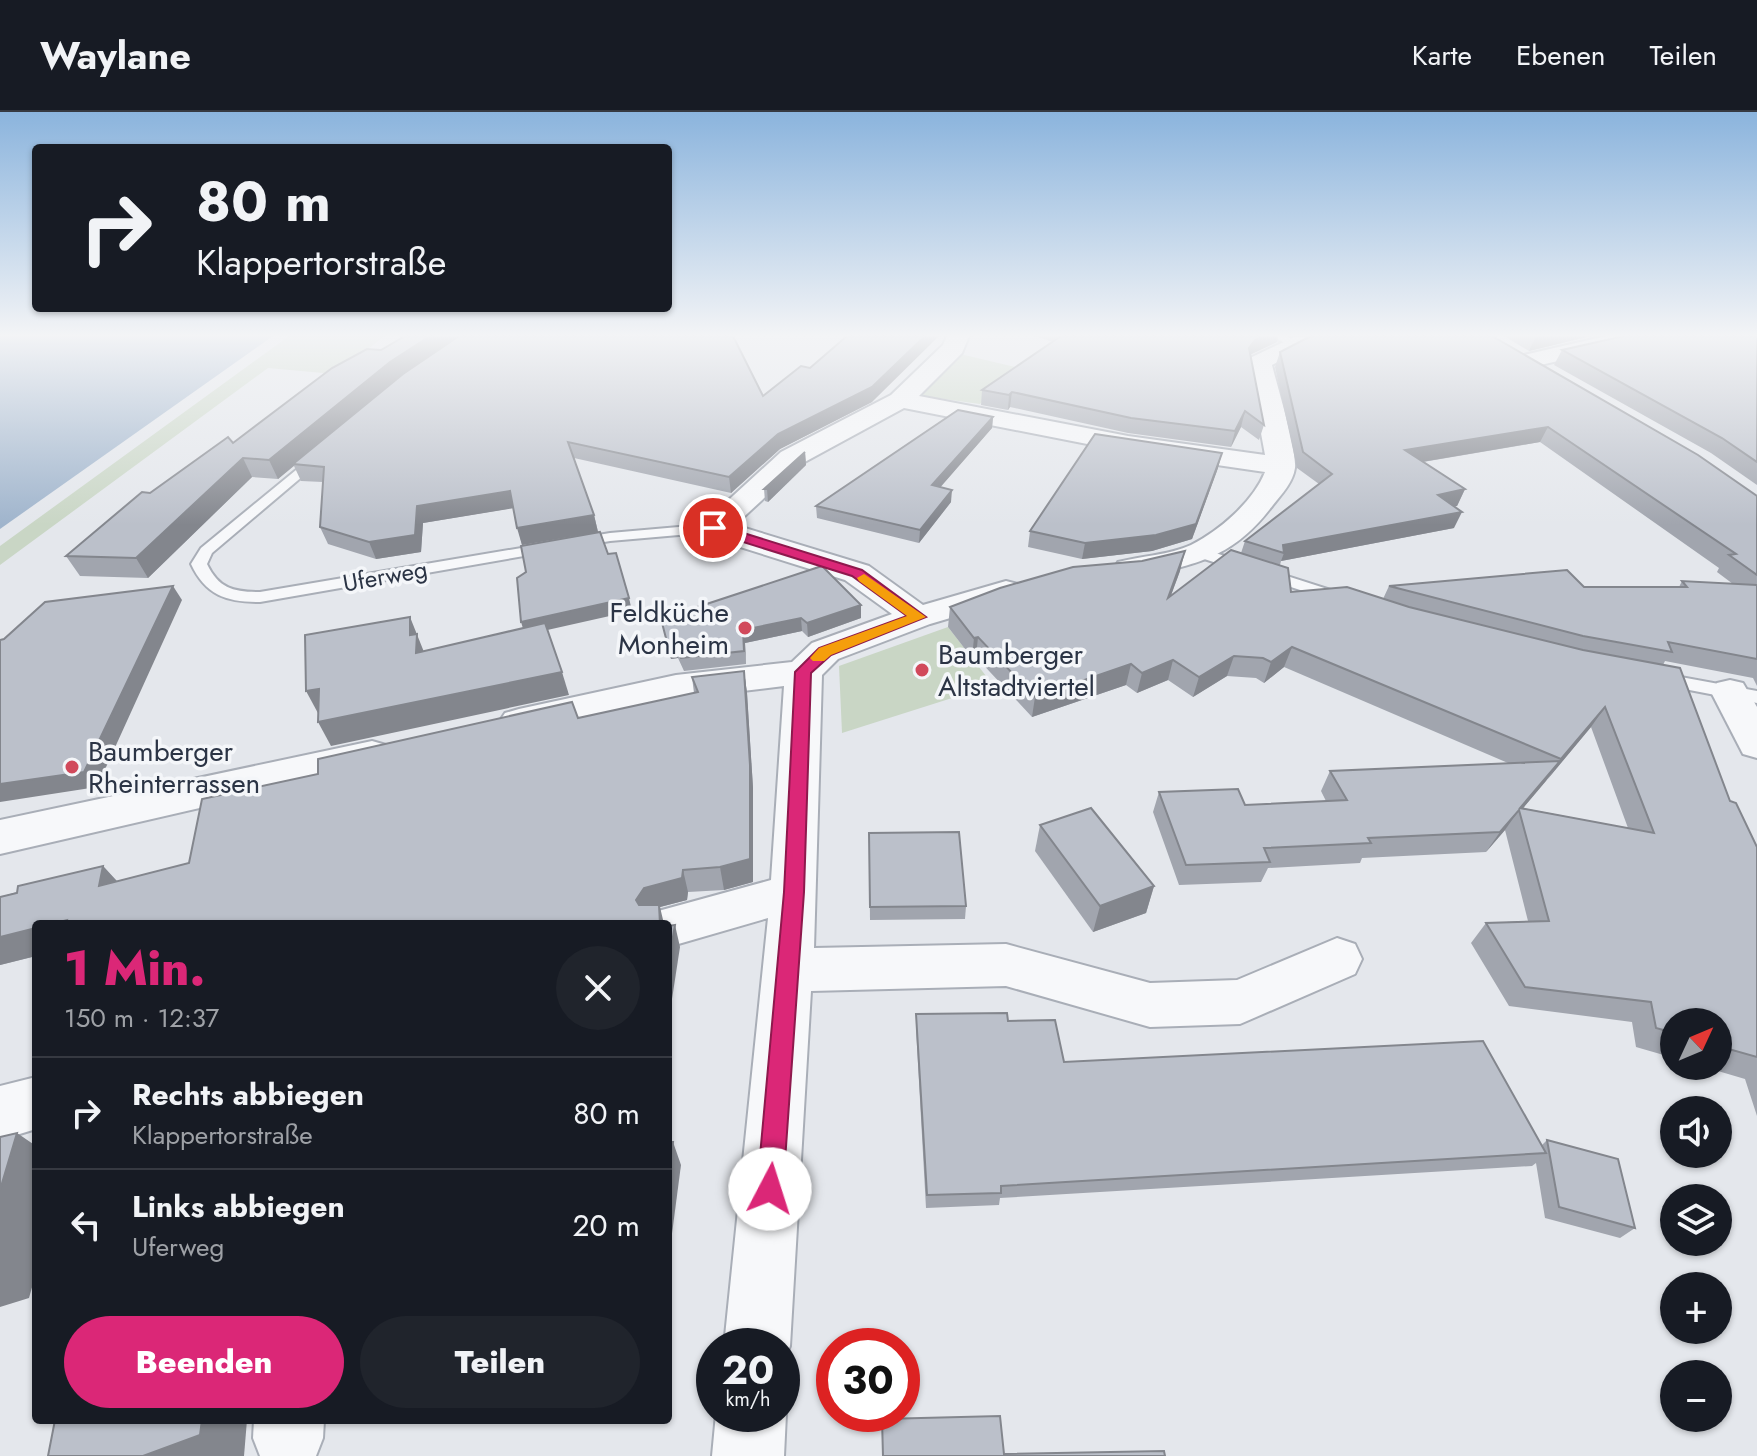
<!DOCTYPE html>
<html lang="de">
<head>
<meta charset="utf-8">
<style>
  body { margin:0; font-family:Jost,sans-serif; background:#20242c; color:#f1f3f6; height:100vh; display:flex; flex-direction:column; font-size:30px; white-space:nowrap }
  * { box-sizing:border-box; margin:0 }
  p { font-size:26px; color:#9ea1a6 }
  .icon { flex:none; width:44px; height:44px; fill:none; stroke:currentColor; stroke-width:2; stroke-linecap:round; stroke-linejoin:round }
  .map { position:relative; flex:1; overflow:hidden }
  .side { position:absolute; left:32px; top:808px; width:640px; height:504px; display:flex; flex-direction:column; background:#171b24; border-radius:8px; box-shadow:0 2px 6px #0004 }
  .side>* { flex:none }
  .top-card { position:absolute; left:32px; top:32px; width:640px; height:168px; border-radius:8px; box-shadow:0 2px 6px #0004; background:#171b24; color:#f1f3f6; overflow:hidden }
  .needle { width:52px; rotate:46deg }
  .fabs { position:absolute; left:1660px; top:896px; display:grid; gap:16px }
  .fabs a { display:grid; place-items:center; width:72px; height:72px; border-radius:50%; background:#171b24; box-shadow:0 2px 6px #0004; font-size:40px }
  .speed { position:absolute; left:696px; top:1216px; display:flex; gap:16px; font-size:40px; font-weight:700; text-align:center }
  .speed>* { display:grid; place-content:center; width:104px; height:104px; border-radius:50%; background:#171b24; box-shadow:0 2px 6px #0004; line-height:1 }
  .speed small { font-size:20px; font-weight:400 }
  .speed .limit { border:12px solid #d22; background:#fff; color:#111 }
  .pin { position:absolute; display:grid; place-items:center; width:68px; height:68px; color:#fff; margin:-34px; border:4px solid #fff; border-radius:50%; box-shadow:0 2px 8px #0007 }
  .me { position:absolute; width:88px; margin:-44px; rotate:5deg; stroke-linejoin:round; filter:drop-shadow(0 0 6px #0008) }
  .turn { display:flex; align-items:center; gap:28px; height:168px; padding:0 32px; font-size:36px }
  .turn .icon { width:104px; height:104px; stroke-width:2.5 }
  .turn b { display:block; font-size:56px; line-height:68px }
  .round { display:grid; place-items:center; flex:none; width:84px; height:84px; border-radius:42px; background:#20242c }
  .overview { display:flex; align-items:center; justify-content:space-between; height:136px; padding:0 32px }
  h1 { font-size:48px; font-weight:800; line-height:60px; color:#db2777 }
  .primary-button { display:flex; gap:16px; margin-top:auto; padding:16px 32px }
  .primary-button a { flex:1; height:92px; border-radius:48px; background:#db2777; color:#fff; font-size:32px; font-weight:800; line-height:92px; text-align:center }
  .primary-button a+a { background:#20242c; color:#f1f3f6 }
  ul { padding:0; list-style:none }
  li { display:flex; align-items:center; gap:24px; height:112px; padding:0 32px; border-top:2px solid #363941 }
  li div { flex:1 }
  li b { display:block; font-size:30px }
  li em { font-style:normal }
  header { display:flex; align-items:center; gap:48px; box-sizing:border-box; height:112px; padding:0 40px; background:#171b24; border-bottom:2px solid #363941 }
  header strong { font-size:38px }
  nav { display:flex; gap:44px; margin-inline-start:auto; font-size:28px }
  .map>svg:first-child { display:block }
  .green { fill:#c9d6c5 }
  .water { fill:#9fb4cc }
  .lines { fill:none; stroke-linecap:round; stroke-linejoin:round }
  .service-casing { stroke:#a9aeb7; stroke-width:4 }
  .minor-casing { stroke:#a9aeb7; stroke-width:4 }
  .service { fill:#f7f8fa; fill-rule:evenodd }
  .minor { fill:#f7f8fa; fill-rule:evenodd }
  .wall { fill:#a1a5ae; fill-rule:evenodd }
  .shaded-wall { fill:#83868d }
  .building { fill:#bbc0ca; stroke:#83868d; stroke-width:2 }
  .route { fill:#db2777; stroke:#8e194d; stroke-width:2 }
  .slow { fill:#f59e0b }
  .poi-dot { fill:#d1495b; stroke:#f4f6f9; stroke-width:3 }
  .labels { text-anchor:middle; dominant-baseline:central; stroke-width:7; stroke-linejoin:round; paint-order:stroke }
  .far-street-label { font-size:24px; fill:#2b3445; stroke:#f4f6f9 }
  .poi-label { font-size:28px; fill:#2b3445; stroke:#f4f6f9; text-anchor:start }
</style>
</head>
<body>
<header>
<strong>Waylane</strong>
<nav><a>Karte</a><a>Ebenen</a><a>Teilen</a></nav>
</header>
<div class="map">
<svg width="1757" height="1344" viewBox="0 0 1757 1344">
  <rect width="100%" height="100%" fill="#e4e7ec"/>
  <g class="green">
    <polygon points="289,224 385,224 334,262 268,256 0,453 0,434"/>
    <polygon points="956,241 1015,255 980,292 915,283"/>
    <polygon points="948,515 993,573 842,621 839,554"/>
  </g>
  <polygon class="water" points="0,224 273,224 0,417"/>
  <g class="lines">
    <defs>
      <g id="service">
        <polygon points="1272,224 1287,224 1299,232 1290,234"/>
        <path d="M318 340 323 341V347L212 441 207 452C219 477 234 480 260 480L610 421 713 412 720 416 713 420 610 429 260 490C227 490 206 484 191 452L201 436Z"/>
        <polygon points="1200,436 1343,482 1345,485 1337,490 1331,488 1195,444 1192,441"/>
        <polygon points="1659,561 1757,579 1757,591 1653,571 1650,567"/>
      </g>
      <g id="minor">
        <path d="M947 224H969L962 241 919 284 1128 324 1265 343 1248 250 1252 245 1294 225 1340 224 1337 229 1302 237 1272 253C1277 273 1297 339 1295 356 1293 370 1282 382 1273 393 1231 449 1194 452 1130 467L1118 464 1114 457 1118 450C1141 444 1170 443 1191 433 1219 419 1253 390 1265 360L1128 340 904 296 801 352 735 413 869 454 923 493 1006 469 1018 472 1023 479 1018 486 930 512 838 547 822 563 814 836 1006 832 1150 871 1237 868 1337 826 1355 832 1362 847 1355 862 1240 912 1150 915 1006 874 811 879 790 1234 782 1254V1234H724L768 806 668 835V812H645L651 801 771 768 784 574 676 587 519 623 505 619 499 610 505 601 519 597 676 563 792 550 812 531 892 502 845 468 702 423 698 416 781 340 891 283 943 233Z"/>
        <polygon points="1606,224 1649,224 1646,229 1523,257 1515,255 1511,250 1515,245"/>
        <polygon points="1730,568 1743,571 1757,595 1757,646 1743,642 1711,580 1717,571"/>
        <polygon points="372,629 386,633 392,643 386,653 0,742 0,708"/>
        <polygon points="36,965 36,1017 0,1028 0,974"/>
        <polygon points="782,1293 786,1302 784,1344 712,1344 716,1302 782,1302"/>
        <polygon points="254,1308 324,1308 323,1326 316,1344 260,1344 253,1326"/>
      </g>
    </defs>
    <use href="#service" class="service-casing"/>
    <use href="#minor" class="minor-casing"/>
    <use href="#service" class="service"/>
    <use href="#minor" class="minor"/>
  </g>
  <g class="wall">
    <polygon points="1035,224 1278,224 1277,230 1250,243 1264,313 1259,328 1241,315 1231,335 1128,321 1010,295 1008,298 981,293 982,278 1053,230"/>
    <path d="M1312 224 1757 384V574L1753 566 1665 549 1663 553 1730 689 1757 735V1004L1745 967 1701 954H1718V910H1674V946L1636 935 1632 910 1509 894 1471 831 1486 811 1528 809 1505 718 1486 740 1362 746 1360 751 1268 756 1261 770 1179 773 1153 700 1159 680 1245 693 1326 689 1321 679 1330 659 1508 651 1284 555 1264 571 1256 566 1227 564 1193 585 1168 568 1137 581 1126 573 1032 605 976 545 972 546 948 515 950 495 1180 459 1171 483 1241 441 1245 429 1319 372 1297 356 1275 255 1280 240ZM1540 330 1719 456 1717 460 1733 472 1682 469 1679 475 1389 474 1383 487 1291 480 1280 453 1281 449 1454 416V394H1457L1465 377 1423 350ZM1591 615 1628 716 1523 696Z"/>
    <polygon points="1504,224 1591,224 1529,239"/>
    <polygon points="1757,224 1757,373 1711,341 1554,253 1562,238"/>
    <polygon points="763,284 872,290 780,337 731,381 574,346 594,403 598,420 522,433 513,396 423,411 421,440 376,447 328,432 320,415 323,370 301,369 294,354 278,367 252,365 148,466 80,464 66,444 150,381 233,331"/>
    <polygon points="993,305 992,316 940,375 951,390 919,431 817,406 816,394"/>
    <polygon points="805,340 806,353 768,390 765,389 764,377"/>
    <polygon points="1218,356 1192,427 1152,439 1082,447 1028,435 1030,419"/>
    <polygon points="861,493 861,506 808,525 802,519 745,531 746,552 684,559 678,546 671,547 661,507"/>
    <polygon points="744,559 747,581 753,676 753,770 724,778 688,780 687,788 660,795 36,812 36,844 0,853 0,785 103,754 117,769 189,751 578,606 694,581 692,565"/>
    <polygon points="1040,713 1154,774 1146,801 1093,820 1035,739"/>
    <polygon points="869,721 966,794 965,807 870,808"/>
    <polygon points="916,902 1008,909 1064,950 1542,1033 1547,1028 1635,1116 1620,1126 1545,1106 1536,1051 1532,1054 1000,1086 999,1093 926,1096 916,916"/>
  </g>
  <g class="shaded-wall">
    <polygon points="430,224 460,224 396,268 278,367 269,348 390,250"/>
    <polygon points="925,224 939,224 872,290 780,337 731,381 729,365 778,322"/>
    <polygon points="1262,224 1278,224 1277,230 1251,242 1245,251 1249,236 1255,228"/>
    <polygon points="1536,224 1591,224 1529,239"/>
    <polygon points="1012,280 1010,295 1008,298 1009,283"/>
    <polygon points="1245,299 1241,315 1231,335 1235,319"/>
    <polygon points="993,305 992,316 931,386 932,373"/>
    <polygon points="1548,315 1540,330 1398,354 1405,338"/>
    <polygon points="805,340 806,353 768,390 767,377"/>
    <polygon points="1222,341 1218,356 1192,427 1152,439 1082,447 1085,431"/>
    <polygon points="243,346 252,365 148,466 136,446"/>
    <polygon points="1465,377 1457,394 1430,399 1438,383"/>
    <polygon points="952,378 951,390 919,431 920,418"/>
    <polygon points="510,379 514,396 423,411 421,440 376,447 369,430 417,394"/>
    <polygon points="1462,400 1454,416 1281,449 1284,441 1283,433"/>
    <polygon points="594,403 598,420 522,433 517,416"/>
    <polygon points="1185,439 1180,459 1163,505 1168,486"/>
    <polygon points="173,474 182,488 97,675 0,690 0,672"/>
    <polygon points="629,486 632,499 525,523 521,510"/>
    <polygon points="861,493 861,506 808,525 807,511"/>
    <polygon points="410,505 426,545 426,564 410,523"/>
    <polygon points="801,506 802,519 745,531 746,552 743,518"/>
    <polygon points="978,525 976,545 972,546 974,526"/>
    <polygon points="676,532 678,546 671,547 668,534"/>
    <polygon points="1292,535 1284,555 1264,571 1271,550"/>
    <polygon points="1234,544 1227,564 1193,585 1199,565"/>
    <polygon points="1173,548 1168,568 1137,581 1142,561"/>
    <polygon points="1131,552 1126,573 1032,605 1035,585"/>
    <polygon points="744,559 747,581 753,676 753,770 724,778 720,755"/>
    <polygon points="562,560 569,583 331,634 318,610"/>
    <polygon points="319,577 319,603 306,579"/>
    <polygon points="1605,595 1591,615 1547,668 1561,647"/>
    <polygon points="1560,649 1546,669 1519,701 1519,698"/>
    <polygon points="1519,698 1505,718 1486,740 1500,720"/>
    <polygon points="103,754 123,776 99,774"/>
    <polygon points="683,758 688,780 687,788 660,795 664,812 642,811 636,788 644,776"/>
    <polygon points="1154,774 1146,801 1093,820 1100,794"/>
    <polygon points="675,813 680,835 668,913 668,854"/>
    <polygon points="36,816 36,844 0,853 0,825"/>
    <polygon points="17,1021 36,1034 36,1161 29,1186 0,1195 0,1078"/>
    <polygon points="673,1030 681,1053 668,1152 668,1068"/>
    <polygon points="202,1308 247,1308 244,1344 143,1344"/>
  </g>
  <g class="building">
    <polygon points="405,224 430,224 390,250 269,348 243,346 136,446 66,444 142,380 150,381 228,325 233,331 332,256 367,237 381,238"/>
    <polygon points="459,224 733,224 763,284 801,254 810,256 847,224 925,224 872,275 778,322 729,365 568,330 594,403 517,416 510,379 417,394 415,423 369,430 320,415 324,355 293,352 403,262"/>
    <polygon points="1061,224 1262,224 1255,228 1249,236 1264,313 1245,299 1235,319 1131,306 1012,280 1009,283 982,278"/>
    <polygon points="1312,224 1492,224 1698,343 1757,384 1757,463 1729,443 1736,442 1548,315 1405,338 1465,377 1438,383 1462,400 1283,433 1284,441 1245,429 1332,362 1303,340 1280,240 1307,226"/>
    <polygon points="1624,224 1757,224 1757,350 1722,326 1562,238"/>
    <polygon points="958,298 993,305 932,373 952,378 920,418 816,394"/>
    <polygon points="1095,322 1222,341 1196,412 1156,423 1085,431 1030,419"/>
    <polygon points="805,340 767,377 764,377"/>
    <polygon points="600,420 608,442 616,441 629,486 521,510 517,466 526,460 521,434"/>
    <polygon points="1231,438 1288,456 1291,480 1347,475 1409,495 1583,538 1680,556 1730,689 1736,691 1757,735 1757,945 1718,934 1718,910 1674,910 1674,921 1656,916 1651,890 1525,875 1486,811 1549,809 1519,698 1500,720 1368,726 1371,731 1264,736 1270,750 1186,753 1159,680 1238,677 1245,693 1347,688 1330,659 1560,649 1520,696 1654,721 1605,595 1561,647 1292,535 1271,550 1263,546 1234,544 1199,565 1173,548 1142,561 1131,552 1035,585 978,525 974,526 950,495 1000,476 1073,455 1142,449 1185,439 1168,486"/>
    <polygon points="822,454 861,493 807,511 801,506 743,518 744,539 681,546 676,532 668,534 661,507"/>
    <polygon points="1567,458 1584,475 1687,475 1682,469 1757,473 1757,547 1668,530 1672,540 1583,524 1389,474"/>
    <polygon points="173,474 84,660 0,672 0,528 4,527 45,490"/>
    <polygon points="410,505 410,523 417,522 416,541 545,511 562,560 318,610 319,577 306,579 305,523"/>
    <polygon points="744,559 750,653 750,747 720,755 683,758 682,766 644,776 636,788 639,793 659,793 660,812 66,812 67,808 51,812 36,812 36,816 0,825 0,785 17,781 18,774 103,754 99,774 189,751 202,687 318,662 318,647 572,590 578,606 698,580 692,565"/>
    <polygon points="1091,696 1154,774 1100,794 1040,713"/>
    <polygon points="959,720 966,794 870,795 869,721"/>
    <polygon points="675,813 668,854 668,814"/>
    <polygon points="1007,901 1008,909 1055,908 1064,950 1483,929 1546,1041 1001,1074 1001,1081 927,1083 916,902"/>
    <polygon points="17,1021 0,1078 0,1025"/>
    <polygon points="1547,1028 1618,1047 1635,1116 1559,1095"/>
    <polygon points="668,1030 673,1030 668,1068"/>
    <polygon points="1000,1304 1004,1342 1164,1339 1165,1344 883,1344 882,1307"/>
    <polygon points="55,1308 202,1308 200,1323 143,1344 48,1344"/>
  </g>
  <linearGradient id="sky" x2="0" y2="1"><stop stop-color="#8bb4dd"/><stop offset="0.54" stop-color="#f3f4f6"/><stop offset="1" stop-color="#f3f4f6" stop-opacity="0"/></linearGradient>
  <rect width="1757" height="413" fill="url(#sky)"/>
  <polygon class="route" points="708,413 718,413 862,458 926,505 831,543 811,561 804,780 783,1077 779,1086 770,1090 761,1086 757,1077 784,780 795,560 819,536 907,504 852,464 708,419"/>
  <polygon class="slow" points="864,462 926,505 831,543 824,549 813,549 810,546 819,536 907,504 859,469 857,466"/>
  <g class="poi-dot">
    <circle cx="745" cy="516" r="8"/>
    <circle cx="922" cy="558" r="8"/>
    <circle cx="72" cy="655" r="8"/>
  </g>
  <g class="labels">
    <g class="far-street-label">
      <text transform="translate(385 464) rotate(-10)">Uferweg</text>
    </g>
    <g class="poi-label">
      <text x="729" y="500" text-anchor="end">Feldküche<tspan x="729" dy="32">Monheim</tspan></text>
      <text x="938" y="542">Baumberger<tspan x="938" dy="32">Altstadtviertel</tspan></text>
      <text x="88" y="639">Baumberger<tspan x="88" dy="32">Rheinterrassen</tspan></text>
    </g>
  </g>
</svg>
<div class="fabs">
<a><svg class="needle" viewBox="-14 -14 28 28"><path d="M0-13l5 13h-10z" fill="#e53935"/><path d="M0 13l5-13h-10z" fill="#9ea1a6"/></svg></a>
<a><svg class="icon" aria-label="sound" viewBox="0 0 24 24"><path d="M4 9h4l5-4v14l-5-4H4zM17 9q2 3 0 6"/></svg></a>
<a><svg class="icon" aria-label="layers" viewBox="0 0 24 24"><path d="M12 4l9 5-9 5-9-5zM3 14l9 5 9-5"/></svg></a>
<a>+</a>
<a>−</a>
</div>
<div class="speed"><div>20<small>km/h</small></div><div class="limit">30</div></div>
<div class="pin" style="left:713px;top:416px;background:#d93025"><svg class="icon" aria-label="arrive" viewBox="0 0 24 24"><path d="M6 21V4h12l-3 4 3 4H6"/></svg></div>
<svg class="me" style="left:770px;top:1077px" viewBox="-20 -20 40 40"><circle r="19" fill="#fff"/><path d="M0-13L10 11 0 6-10 11z" fill="#db2777"/></svg>
<div class="top-card">
<div class="turn"><svg class="icon" aria-label="right" viewBox="0 0 24 24"><path d="M7 20v-9h11M14 6l5 5-5 5"/></svg><div><b>80 m</b>Klappertorstraße</div></div>
</div>
<section class="side">
<div class="overview"><div><h1>1 Min.</h1><p>150 m · 12:37</p></div><a class="round"><svg class="icon" aria-label="close" viewBox="0 0 24 24"><path d="M6 6l12 12M18 6L6 18"/></svg></a></div>
<ul>
<li><svg class="icon" aria-label="right" viewBox="0 0 24 24"><path d="M7 20v-9h11M14 6l5 5-5 5"/></svg><div><b>Rechts abbiegen</b><p>Klappertorstraße</p></div><em>80 m</em></li>
<li><svg class="icon" aria-label="left" viewBox="0 0 24 24"><path d="M17 20v-9H6M10 6l-5 5 5 5"/></svg><div><b>Links abbiegen</b><p>Uferweg</p></div><em>20 m</em></li>
</ul>
<div class="primary-button"><a>Beenden</a><a>Teilen</a></div>
</section>
</div>
</body>
</html>
